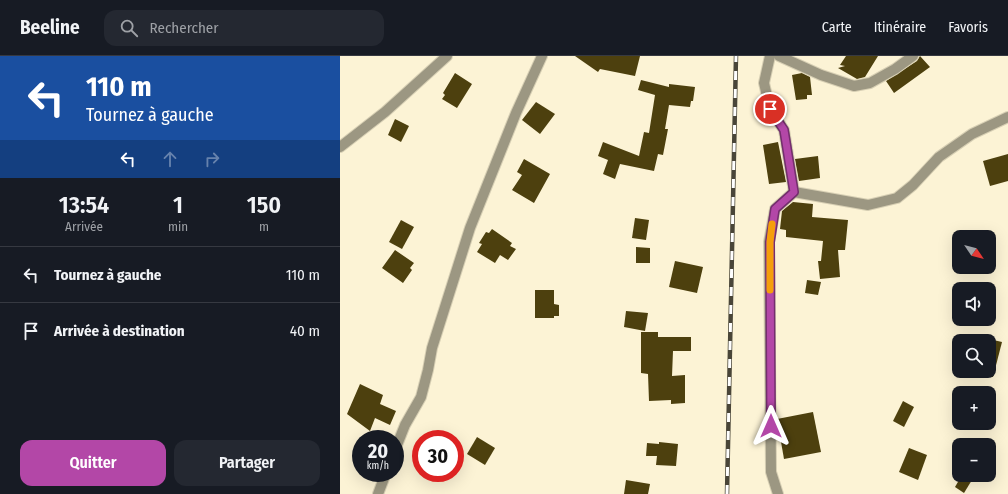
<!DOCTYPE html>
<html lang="fr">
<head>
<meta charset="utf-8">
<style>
  body { margin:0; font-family:"Fira Sans Condensed",sans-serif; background:#242831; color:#f1f3f6; height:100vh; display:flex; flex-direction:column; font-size:15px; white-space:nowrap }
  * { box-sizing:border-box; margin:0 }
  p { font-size:13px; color:#9ea1a6 }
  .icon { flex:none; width:22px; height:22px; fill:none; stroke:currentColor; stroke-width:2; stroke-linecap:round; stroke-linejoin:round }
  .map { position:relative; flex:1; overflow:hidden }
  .drawer { display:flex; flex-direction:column; background:#171b24; width:340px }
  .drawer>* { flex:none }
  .top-card { background:#1a4fa0; color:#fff; overflow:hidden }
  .needle { width:26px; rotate:125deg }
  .controls { position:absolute; left:612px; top:174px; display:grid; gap:8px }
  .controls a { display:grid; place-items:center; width:44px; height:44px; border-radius:8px; background:#171b24; box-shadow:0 4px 16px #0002; font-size:20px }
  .speed { position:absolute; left:12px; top:374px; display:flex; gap:8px; font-size:20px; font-weight:700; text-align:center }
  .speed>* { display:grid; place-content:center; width:52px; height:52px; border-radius:50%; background:#171b24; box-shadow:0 4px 16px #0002; line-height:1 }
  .speed small { font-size:10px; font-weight:400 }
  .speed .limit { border:6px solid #d22; background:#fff; color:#111 }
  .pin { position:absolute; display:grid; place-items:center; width:34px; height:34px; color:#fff; margin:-17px; border:2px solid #fff; border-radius:50%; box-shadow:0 1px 4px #0007 }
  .me { position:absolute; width:44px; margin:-22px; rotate:0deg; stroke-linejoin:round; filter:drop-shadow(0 0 3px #0008) }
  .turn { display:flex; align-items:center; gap:14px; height:84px; padding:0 20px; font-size:18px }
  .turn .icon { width:52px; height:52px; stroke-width:2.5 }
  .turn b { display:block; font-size:28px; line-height:34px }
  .lanes { display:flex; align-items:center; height:38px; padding:0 20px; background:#0003; justify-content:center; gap:20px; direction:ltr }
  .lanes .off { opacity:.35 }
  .eta { display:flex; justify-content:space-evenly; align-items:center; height:68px; text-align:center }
  .eta b { font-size:24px; font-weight:600; line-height:28px }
  .cta { display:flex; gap:8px; margin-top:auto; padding:8px 20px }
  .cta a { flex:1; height:46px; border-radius:12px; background:#b347a7; color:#fff; font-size:16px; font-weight:600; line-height:46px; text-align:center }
  .cta a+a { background:#242831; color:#f1f3f6 }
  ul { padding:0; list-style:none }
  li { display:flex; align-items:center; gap:12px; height:56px; padding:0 20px; border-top:1px solid #363941 }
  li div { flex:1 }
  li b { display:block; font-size:15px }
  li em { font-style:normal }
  header { display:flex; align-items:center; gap:24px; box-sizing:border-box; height:56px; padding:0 20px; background:#171b24; border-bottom:1px solid #363941 }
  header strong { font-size:19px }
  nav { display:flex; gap:22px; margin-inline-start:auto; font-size:14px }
  .search { width:280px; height:36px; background:#242831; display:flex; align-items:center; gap:10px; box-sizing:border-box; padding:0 14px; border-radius:12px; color:#9ea1a6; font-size:15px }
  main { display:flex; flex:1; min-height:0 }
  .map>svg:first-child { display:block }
  .building { fill:#4d400e }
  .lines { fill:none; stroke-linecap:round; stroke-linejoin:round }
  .street-casing { stroke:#d7cfb4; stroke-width:12 }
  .street { stroke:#9c9782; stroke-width:10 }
  .rail-casing { stroke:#494538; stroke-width:4.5 }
  .rail { stroke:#fff; stroke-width:3; stroke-dasharray:9; stroke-linecap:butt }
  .route-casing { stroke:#742e6d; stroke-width:10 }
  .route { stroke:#b347a7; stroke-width:7 }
  .slow { stroke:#f59e0b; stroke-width:7 }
</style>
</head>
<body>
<header>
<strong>Beeline</strong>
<div class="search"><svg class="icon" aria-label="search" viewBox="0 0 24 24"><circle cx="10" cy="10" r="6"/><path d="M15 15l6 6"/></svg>Rechercher</div>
<nav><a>Carte</a><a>Itinéraire</a><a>Favoris</a></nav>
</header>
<main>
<section class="drawer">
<div class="top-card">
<div class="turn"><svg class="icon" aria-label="left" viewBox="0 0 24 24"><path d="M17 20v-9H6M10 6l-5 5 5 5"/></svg><div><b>110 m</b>Tournez à gauche</div></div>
<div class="lanes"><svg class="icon" aria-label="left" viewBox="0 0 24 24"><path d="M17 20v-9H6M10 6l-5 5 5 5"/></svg><svg class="icon off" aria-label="ahead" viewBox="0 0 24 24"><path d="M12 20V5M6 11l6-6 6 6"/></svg><svg class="icon off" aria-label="right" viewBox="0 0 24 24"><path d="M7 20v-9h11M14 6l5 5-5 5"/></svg></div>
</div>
<div class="eta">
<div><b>13:54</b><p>Arrivée</p></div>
<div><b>1</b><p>min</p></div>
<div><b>150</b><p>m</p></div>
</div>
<ul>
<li><svg class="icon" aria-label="left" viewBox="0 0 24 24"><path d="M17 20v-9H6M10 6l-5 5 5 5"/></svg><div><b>Tournez à gauche</b></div><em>110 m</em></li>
<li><svg class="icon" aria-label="arrive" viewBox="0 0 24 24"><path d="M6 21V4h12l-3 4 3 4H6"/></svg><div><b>Arrivée à destination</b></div><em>40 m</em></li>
</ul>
<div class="cta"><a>Quitter</a><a>Partager</a></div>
</section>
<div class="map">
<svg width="668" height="438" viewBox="0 0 668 438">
  <rect width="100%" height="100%" fill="#fcf3d5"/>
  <g class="building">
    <polygon points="235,0 300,0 295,20 260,13 258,16"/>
    <polygon points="506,0 538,0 525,21 517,23 498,12 505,10 500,9"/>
    <polygon points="580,0 590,11 554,37 546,25 577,5"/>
    <polygon points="115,17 132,28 117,52 102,43 105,39 103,37"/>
    <polygon points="462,17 470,21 472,39 467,39 467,43 456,44 452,19"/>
    <polygon points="301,24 329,31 329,28 355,31 353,45 351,45 350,51 329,49 325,73 328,73 323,99 318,98 314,115 280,108 275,123 263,118 268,104 258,100 263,86 299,100 304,76 309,77 315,39 298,34"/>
    <polygon points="196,46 215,58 200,78 182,64"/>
    <polygon points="55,63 69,70 61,86 48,79"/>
    <polygon points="438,86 446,126 429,128 423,89"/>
    <polygon points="668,98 668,125 650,130 643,105"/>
    <polygon points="478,100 480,122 459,125 455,103"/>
    <polygon points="184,103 210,118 194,147 172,134 182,119 177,116"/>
    <polygon points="453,146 473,148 472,161 508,164 505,194 498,194 500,221 480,223 478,205 481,205 483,185 446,181 446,174 440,173 442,155"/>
    <polygon points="295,162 309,164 306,184 292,182"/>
    <polygon points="61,164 74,171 62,193 49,186"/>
    <polygon points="152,173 172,187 170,190 176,193 168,204 160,199 155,207 137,196 142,188 139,187 146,176 149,177"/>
    <polygon points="296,191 310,192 310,207 296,207"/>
    <polygon points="55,194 74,207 70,212 72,214 63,227 42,212"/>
    <polygon points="335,205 363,211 357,237 329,231"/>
    <polygon points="467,224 481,226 478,239 465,237"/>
    <polygon points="195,234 214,234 214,248 219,249 219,260 214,260 214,262 195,262"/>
    <polygon points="286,255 308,257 305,275 284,271"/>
    <polygon points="301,276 318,276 318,281 351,281 351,295 333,295 332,320 345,319 345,347 331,348 331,344 309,345 308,318 301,317"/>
    <polygon points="649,283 662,286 653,321 649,321"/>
    <polygon points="20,328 43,339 40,348 56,355 50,369 35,362 30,375 7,358"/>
    <polygon points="563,345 574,351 564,371 553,365"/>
    <polygon points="473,356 481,396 444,403 437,363"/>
    <polygon points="137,381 155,392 145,409 127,398"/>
    <polygon points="319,386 338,388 336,410 316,409 317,400 306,400 307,387 319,388"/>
    <polygon points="569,392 587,399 578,424 559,416"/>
    <polygon points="622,419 635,419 624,437 615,431"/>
    <polygon points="286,424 310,428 308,438 284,438"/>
  </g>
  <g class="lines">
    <defs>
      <g id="street">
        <polyline points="430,0 424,27 430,53 444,74 454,136 528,149 557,142 573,129 599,101 632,78 668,61"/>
        <polyline points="439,0 481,19 514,30 530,27 555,13 573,0"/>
        <polyline points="0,91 45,56 107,0"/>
        <polyline points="55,394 65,369 81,341 88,314 92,292 130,172 176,57 202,0"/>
        <polyline points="38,438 46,417"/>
        <polyline points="438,438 431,416 429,186 435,153 454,136"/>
      </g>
    </defs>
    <use href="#street" class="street-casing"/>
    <use href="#street" class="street"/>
    <defs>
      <polyline id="rail" points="387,438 396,0"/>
    </defs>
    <use href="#rail" class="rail-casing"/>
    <use href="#rail" class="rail"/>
  </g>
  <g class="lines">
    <defs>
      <polyline id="route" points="430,53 444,74 454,136 435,153 430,186 431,370"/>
    </defs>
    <use href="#route" class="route-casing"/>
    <use href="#route" class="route"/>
    <polyline class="slow" points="430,234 430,186 432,168"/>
  </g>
</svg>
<div class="controls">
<a><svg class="needle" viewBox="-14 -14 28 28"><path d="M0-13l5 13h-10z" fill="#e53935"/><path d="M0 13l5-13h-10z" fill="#9ea1a6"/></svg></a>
<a><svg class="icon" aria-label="sound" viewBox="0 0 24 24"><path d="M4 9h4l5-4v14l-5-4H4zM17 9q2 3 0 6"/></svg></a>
<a><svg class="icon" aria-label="search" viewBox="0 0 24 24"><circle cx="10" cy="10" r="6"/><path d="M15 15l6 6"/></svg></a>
<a>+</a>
<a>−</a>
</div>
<div class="speed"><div>20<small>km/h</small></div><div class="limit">30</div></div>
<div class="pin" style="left:430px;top:53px;background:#d93025"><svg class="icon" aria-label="arrive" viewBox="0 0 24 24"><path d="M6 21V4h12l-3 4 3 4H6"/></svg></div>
<svg class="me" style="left:431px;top:370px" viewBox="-20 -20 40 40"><path d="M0-17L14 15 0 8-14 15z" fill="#b347a7" stroke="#fff" stroke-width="4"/></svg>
</div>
</main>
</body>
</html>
